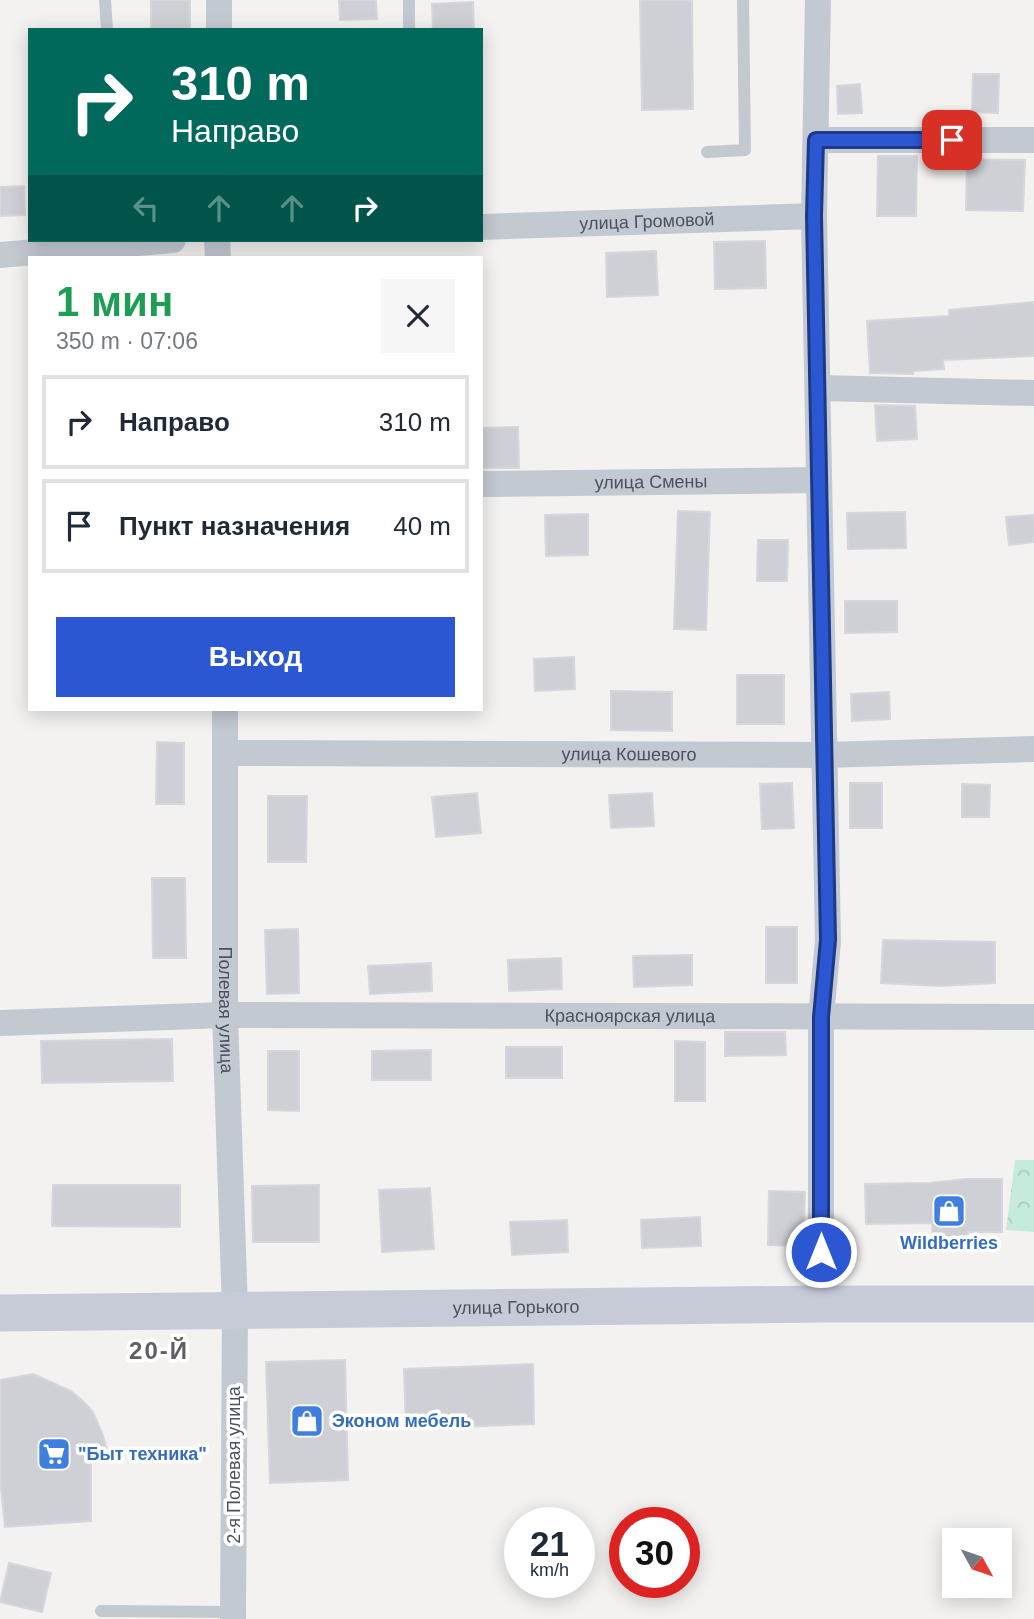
<!DOCTYPE html>
<html lang="ru">
<head>
<meta charset="utf-8">
<style>
  body { margin:0; font-family:Arial,sans-serif; background:#f6f6f7; color:#1f2937; height:100vh; display:flex; flex-direction:column; font-size:26px; white-space:nowrap }
  * { box-sizing:border-box; margin:0 }
  p { font-size:23px; color:#747a83 }
  .icon { flex:none; width:38px; height:38px; fill:none; stroke:currentColor; stroke-width:2; stroke-linecap:round; stroke-linejoin:round }
  .map { position:relative; flex:1; overflow:hidden }
  .details { position:absolute; left:28px; top:256px; width:455px; height:455px; display:flex; flex-direction:column; background:#fff; border-radius:0px; box-shadow:0 4px 18px #0003 }
  .details>* { flex:none }
  .banner { position:absolute; left:28px; top:28px; width:455px; height:214px; border-radius:0px; box-shadow:0 4px 18px #0003; background:#00695c; color:#fff; overflow:hidden }
  .needle { width:46px; rotate:130deg }
  .buttons { position:absolute; left:942px; top:1528px; display:grid; gap:14px }
  .buttons a { display:grid; place-items:center; width:70px; height:70px; border-radius:0px; background:#fff; box-shadow:0 4px 18px #0003; font-size:35px }
  .speed { position:absolute; left:504px; top:1507px; display:flex; gap:14px; font-size:35px; font-weight:700; text-align:center }
  .speed>* { display:grid; place-content:center; width:91px; height:91px; border-radius:50%; background:#fff; box-shadow:0 4px 18px #0003; line-height:1 }
  .speed small { font-size:18px; font-weight:400 }
  .speed .limit { border:10px solid #d22; background:#fff; color:#111 }
  .pin { position:absolute; display:grid; place-items:center; width:60px; height:60px; color:#fff; margin:-30px; border-radius:14px; box-shadow:0 4px 10px #0006 }
  .me { position:absolute; width:77px; margin:-38px; rotate:0deg; stroke-linejoin:round; filter:drop-shadow(0 0 5px #0008) }
  .turn { display:flex; align-items:center; gap:24px; height:147px; padding:0 28px; font-size:32px }
  .turn .icon { width:91px; height:91px; stroke-width:2.5 }
  .turn b { display:block; font-size:49px; line-height:60px }
  .lanes { display:flex; align-items:center; height:66px; padding:0 28px; background:#0003; justify-content:center; gap:35px; direction:ltr }
  .lanes .off { opacity:.35 }
  .round { display:grid; place-items:center; flex:none; width:74px; height:74px; border-radius:0px; background:#f6f6f7 }
  .headline { display:flex; align-items:center; justify-content:space-between; height:119px; padding:0 28px }
  h1 { font-size:42px; font-weight:700; line-height:52px; color:#1e9e55 }
  .action { display:flex; gap:14px; margin-top:auto; padding:14px 28px }
  .action a { flex:1; height:80px; border-radius:0px; background:#2c57d2; color:#fff; font-size:28px; font-weight:700; line-height:80px; text-align:center }
  ul { padding:0; list-style:none }
  li { display:flex; align-items:center; gap:21px; height:94px; margin:0 14px 10px; padding:0 14px; border:4px solid #e0e1e3; border-radius:0px }
  li div { flex:1 }
  li b { display:block; font-size:26px }
  li em { font-style:normal }
  .map>svg:first-child { display:block }
  .forest { fill:url(#forest-crowns) }
  .building { fill:#ced0d5; stroke:#d6d6dc; stroke-width:2 }
  .lines { fill:none; stroke-linecap:round; stroke-linejoin:round }
  .lane { stroke:#c3c9d1; stroke-width:12 }
  .street { stroke:#c3c9d1; stroke-width:26 }
  .secondary { stroke:#c6cbd7; stroke-width:37 }
  .route-casing { stroke:#1d3988; stroke-width:18 }
  .route { stroke:#2c57d2; stroke-width:12 }
  .labels { text-anchor:middle; dominant-baseline:central; stroke-width:7; stroke-linejoin:round; paint-order:stroke }
  .street-label { font-size:18px; fill:#4b515d; stroke:#fff }
  .shop-label { font-size:18px; font-weight:bold; fill:#366cbe; stroke:#fff; text-anchor:start }
  .district-label { font-size:24px; font-weight:bold; letter-spacing:2px; fill:#5e6065; stroke:#fff }
</style>
</head>
<body>
<div class="map">
<svg width="1034" height="1619" viewBox="0 0 1034 1619">
  <defs>
    <pattern id="forest-crowns" width="20" height="18" patternUnits="userSpaceOnUse" patternTransform="scale(1.75)"><rect width="20" height="18" fill="#c5ebdb"/><path d="M2 6a3 3 0 1 1 6 0M12 15a3 3 0 1 1 6 0" fill="none" stroke="#abcbbe"/></pattern>
  </defs>
  <rect width="100%" height="100%" fill="#f3f2f1"/>
  <polygon class="forest" points="1015,1160 1034,1160 1034,1232 1006,1230"/>
  <g class="building">
    <rect x="151" y="0" width="39" height="30"/>
    <polygon points="339,0 376,0 377,19 340,20"/>
    <polygon points="640,0 692,0 693,109 642,110"/>
    <polygon points="473,2 474,30 433,30 432,4"/>
    <polygon points="973,74 999,74 998,113 972,112"/>
    <polygon points="860,84 862,113 838,114 837,86"/>
    <polygon points="878,156 917,156 916,216 877,216"/>
    <polygon points="967,159 1025,160 1023,211 966,210"/>
    <polygon points="24,186 25,215 0,216 0,187"/>
    <polygon points="765,241 766,288 715,289 714,242"/>
    <polygon points="656,251 658,295 607,297 606,253"/>
    <polygon points="1034,302 1034,356 943,360 944,369 913,371 913,374 870,373 867,321 949,316 949,310"/>
    <polygon points="875,405 915,406 917,439 877,441"/>
    <polygon points="518,427 519,468 481,468 481,428"/>
    <polygon points="678,511 710,512 706,630 674,629"/>
    <polygon points="905,512 906,548 848,549 847,513"/>
    <polygon points="588,514 588,555 546,556 545,515"/>
    <polygon points="1034,515 1034,542 1009,545 1006,517"/>
    <polygon points="758,540 788,540 787,581 757,581"/>
    <polygon points="845,601 897,601 897,632 845,633"/>
    <polygon points="574,657 575,689 535,691 534,659"/>
    <rect x="737" y="675" width="47" height="49"/>
    <polygon points="611,691 672,692 672,731 611,730"/>
    <polygon points="889,692 890,719 852,721 851,694"/>
    <polygon points="157,742 184,743 184,804 156,804"/>
    <polygon points="792,783 794,828 762,829 760,784"/>
    <rect x="850" y="783" width="32" height="45"/>
    <polygon points="962,784 990,785 989,817 962,817"/>
    <polygon points="477,793 481,833 436,837 432,797"/>
    <polygon points="652,793 654,826 611,828 609,795"/>
    <polygon points="268,796 307,796 306,862 268,862"/>
    <polygon points="152,878 185,878 186,958 153,958"/>
    <rect x="766" y="927" width="31" height="56"/>
    <polygon points="298,929 299,993 267,994 265,930"/>
    <polygon points="883,940 995,942 995,983 940,986 881,983"/>
    <polygon points="692,955 692,985 634,987 633,956"/>
    <polygon points="561,958 562,989 509,991 508,960"/>
    <polygon points="431,963 432,991 370,994 368,966"/>
    <polygon points="725,1032 785,1032 786,1055 725,1056"/>
    <polygon points="172,1039 173,1081 42,1083 41,1041"/>
    <polygon points="675,1041 705,1042 705,1101 675,1101"/>
    <rect x="506" y="1047" width="56" height="31"/>
    <polygon points="431,1050 431,1080 372,1080 372,1051"/>
    <polygon points="268,1051 299,1051 299,1111 268,1110"/>
    <polygon points="966,1179 1002,1179 1002,1232 968,1232 968,1239 933,1242 932,1223 866,1224 865,1184 930,1183"/>
    <polygon points="53,1185 180,1185 180,1227 52,1226"/>
    <polygon points="319,1185 319,1242 253,1242 252,1186"/>
    <polygon points="430,1188 434,1249 382,1252 379,1190"/>
    <polygon points="769,1191 805,1192 803,1246 768,1245"/>
    <polygon points="700,1217 701,1246 642,1248 641,1220"/>
    <polygon points="567,1220 568,1252 512,1255 510,1222"/>
    <polygon points="345,1360 348,1480 270,1483 266,1362"/>
    <polygon points="533,1364 534,1424 406,1429 404,1369"/>
    <polygon points="33,1374 71,1391 84,1402 93,1412 102,1433 110,1460 91,1460 91,1521 5,1527 0,1478 0,1380"/>
    <polygon points="9,1563 51,1573 42,1612 0,1602"/>
  </g>
  <g class="lines">
    <g class="lane">
      <polyline points="105,0 107,30"/>
      <polyline points="409,0 409,30"/>
      <polyline points="707,152 745,150 743,0"/>
      <polyline points="101,1611 234,1612"/>
    </g>
    <g class="street">
      <polyline points="818,0 814,216 828,941 821,1017 821,1304"/>
      <polyline points="219,30 219,0"/>
      <polyline points="816,140 1034,140"/>
      <path id="s1" d="M481 227 814 216"/>
      <polyline points="217,240 218,257"/>
      <polyline points="0,255 173,240"/>
      <polyline points="818,388 1034,393"/>
      <path id="s2" d="M481 484 819 480"/>
      <path id="s3" d="M225 709V1015L235 1310 233 1619"/>
      <path id="s4" d="M225 753 824 755 1034 749"/>
      <path id="s5" d="M0 1023 225 1015 1034 1017"/>
    </g>
    <path class="secondary" id="s6" d="M0 1313 821 1304H1034"/>
  </g>
  <g class="lines">
    <defs>
      <polyline id="route" points="821,1252 821,1017 828,940 814,216 816,140 952,140"/>
    </defs>
    <use href="#route" class="route-casing"/>
    <use href="#route" class="route"/>
  </g>
  <defs>
    <symbol id="shop-square" viewBox="-11 -11 22 22"><rect x="-9" y="-9" width="18" height="18" rx="4" fill="#3f7fe0" stroke="#fff"/><path d="M-5-2.5h2.3a2.7 3.5 0 0 1 5.4 0H5L5.5 6h-11ZM-1.5-2.5h3a1.5 2.3 0 0 0-3 0Z" fill="#fff"/></symbol>
    <symbol id="supermarket-square" viewBox="-11 -11 22 22"><rect x="-9" y="-9" width="18" height="18" rx="4" fill="#3f7fe0" stroke="#fff"/><path d="M-6-5.5h2.5l.6 2H6L4.5 2H-2.5L-4.4-4H-6ZM-1.5 3.2a1.3 1.3 0 1 0 .1 0ZM3 3.2a1.3 1.3 0 1 0 .1 0Z" fill="#fff"/></symbol>
  </defs>
  <g fill-rule="evenodd">
    <use href="#shop-square" x="930" y="1192" width="38" height="38"/>
    <use href="#shop-square" x="288" y="1402" width="38" height="38"/>
    <use href="#supermarket-square" x="35" y="1435" width="38" height="38"/>
  </g>
  <g class="labels">
    <g class="street-label">
      <text stroke="none"><textPath href="#s1" startOffset="166">улица Громовой</textPath></text>
      <text stroke="none"><textPath href="#s2" startOffset="170">улица Смены</textPath></text>
      <text stroke="none"><textPath href="#s4" startOffset="404">улица Кошевого</textPath></text>
      <text stroke="none"><textPath href="#s3" startOffset="301">Полевая улица</textPath></text>
      <text stroke="none"><textPath href="#s5" startOffset="630">Красноярская улица</textPath></text>
      <text stroke="none"><textPath href="#s6" startOffset="516">улица Горького</textPath></text>
      <text transform="translate(234 1465) rotate(-90)">2-я Полевая улица</text>
    </g>
    <g class="shop-label">
      <text x="949" y="1243" text-anchor="middle">Wildberries</text>
      <text x="332" y="1421">Эконом мебель</text>
      <text x="78" y="1454">"Быт техника"</text>
    </g>
    <g class="district-label">
      <text x="159" y="1350">20-Й</text>
    </g>
  </g>
</svg>
<div class="buttons">
<a><svg class="needle" viewBox="-14 -14 28 28"><path d="M0-13l5 13h-10z" fill="#e53935"/><path d="M0 13l5-13h-10z" fill="#747a83"/></svg></a>
</div>
<div class="speed"><div>21<small>km/h</small></div><div class="limit">30</div></div>
<div class="pin" style="left:952px;top:140px;background:#d93025"><svg class="icon" aria-label="arrive" viewBox="0 0 24 24"><path d="M6 21V4h12l-3 4 3 4H6"/></svg></div>
<svg class="me" style="left:821px;top:1252px" viewBox="-20 -20 40 40"><circle r="17" fill="#2c57d2" stroke="#fff" stroke-width="3"/><path d="M0-11L8 9 0 5-8 9z" fill="#fff"/></svg>
<div class="banner">
<div class="turn"><svg class="icon" aria-label="right" viewBox="0 0 24 24"><path d="M7 20v-9h11M14 6l5 5-5 5"/></svg><div><b>310 m</b>Направо</div></div>
<div class="lanes"><svg class="icon off" aria-label="left" viewBox="0 0 24 24"><path d="M17 20v-9H6M10 6l-5 5 5 5"/></svg><svg class="icon off" aria-label="ahead" viewBox="0 0 24 24"><path d="M12 20V5M6 11l6-6 6 6"/></svg><svg class="icon off" aria-label="ahead" viewBox="0 0 24 24"><path d="M12 20V5M6 11l6-6 6 6"/></svg><svg class="icon" aria-label="right" viewBox="0 0 24 24"><path d="M7 20v-9h11M14 6l5 5-5 5"/></svg></div>
</div>
<section class="details">
<div class="headline"><div><h1>1 мин</h1><p>350 m · 07:06</p></div><a class="round"><svg class="icon" aria-label="close" viewBox="0 0 24 24"><path d="M6 6l12 12M18 6L6 18"/></svg></a></div>
<ul>
<li><svg class="icon" aria-label="right" viewBox="0 0 24 24"><path d="M7 20v-9h11M14 6l5 5-5 5"/></svg><div><b>Направо</b></div><em>310 m</em></li>
<li><svg class="icon" aria-label="arrive" viewBox="0 0 24 24"><path d="M6 21V4h12l-3 4 3 4H6"/></svg><div><b>Пункт назначения</b></div><em>40 m</em></li>
</ul>
<div class="action"><a>Выход</a></div>
</section>
</div>
</body>
</html>
